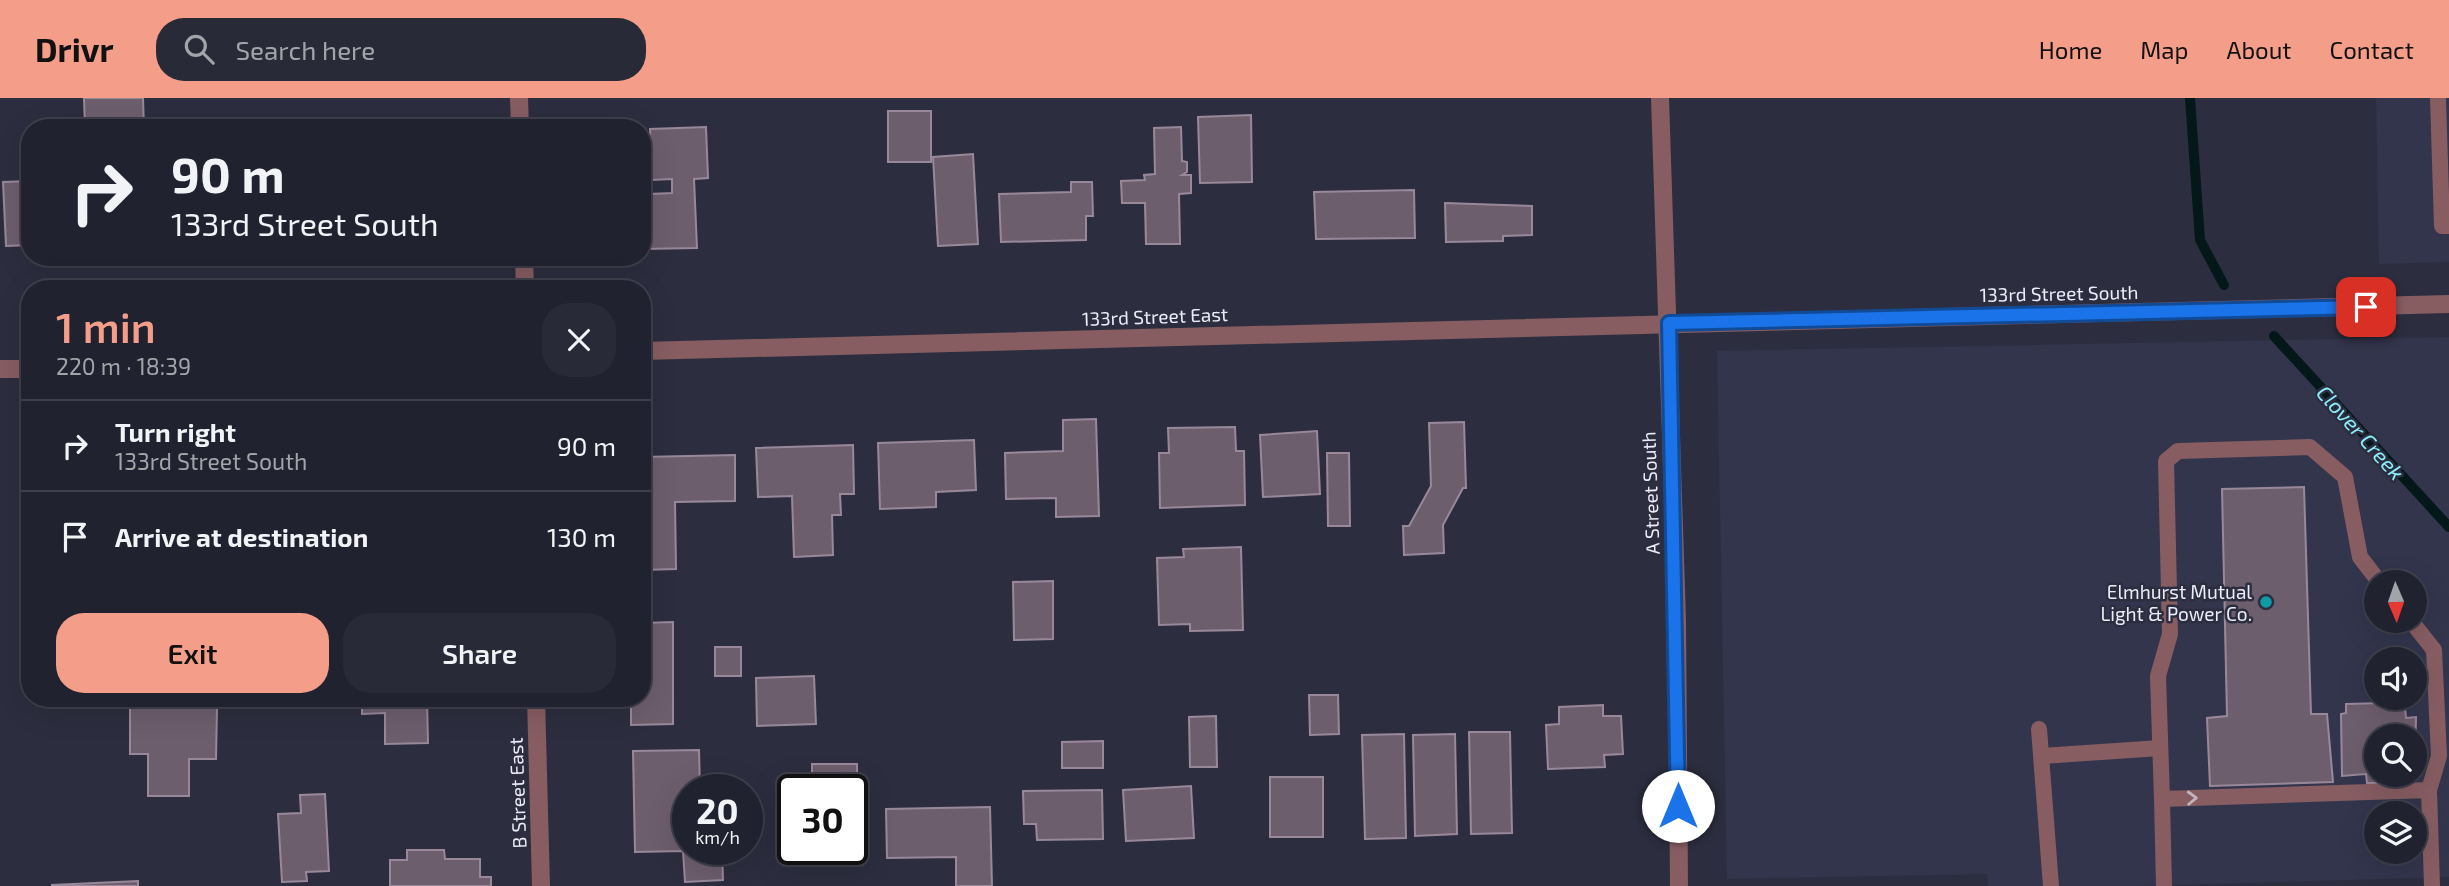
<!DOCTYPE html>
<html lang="en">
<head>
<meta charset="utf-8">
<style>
  body { margin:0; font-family:"Exo 2",sans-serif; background:#292a37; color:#f1f3f6; height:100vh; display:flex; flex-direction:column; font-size:26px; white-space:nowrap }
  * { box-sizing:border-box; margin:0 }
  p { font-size:23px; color:#a2a4aa }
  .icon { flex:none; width:38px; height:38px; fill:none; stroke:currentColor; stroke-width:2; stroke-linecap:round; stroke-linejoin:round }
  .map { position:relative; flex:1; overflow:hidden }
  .sheet { position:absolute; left:21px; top:182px; width:630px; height:427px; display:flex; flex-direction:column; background:#21222f; border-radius:28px; box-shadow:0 7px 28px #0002,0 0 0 2px #3e3f4b }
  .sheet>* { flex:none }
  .top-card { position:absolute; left:21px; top:21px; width:630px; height:147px; border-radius:28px; box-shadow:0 7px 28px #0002,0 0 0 2px #3e3f4b; background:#21222f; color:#f1f3f6; overflow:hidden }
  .needle { width:46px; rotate:178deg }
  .tools { position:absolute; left:2364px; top:472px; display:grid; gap:14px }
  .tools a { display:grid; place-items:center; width:63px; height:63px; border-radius:50%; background:#21222f; box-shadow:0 7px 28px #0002,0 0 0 2px #3e3f4b; font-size:35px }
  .speed { position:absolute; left:672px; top:676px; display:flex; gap:14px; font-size:35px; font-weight:700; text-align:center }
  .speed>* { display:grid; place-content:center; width:91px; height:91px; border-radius:50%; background:#21222f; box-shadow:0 7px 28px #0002,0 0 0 2px #3e3f4b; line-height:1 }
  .speed small { font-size:18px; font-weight:400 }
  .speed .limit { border:4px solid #111; border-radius:10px; background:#fff; color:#111 }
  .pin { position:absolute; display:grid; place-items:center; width:60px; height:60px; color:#fff; margin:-30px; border-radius:14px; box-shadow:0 4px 10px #0006 }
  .me { position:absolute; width:77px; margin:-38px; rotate:0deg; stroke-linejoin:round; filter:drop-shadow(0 0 5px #0008) }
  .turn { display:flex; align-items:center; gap:24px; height:147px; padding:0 35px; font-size:32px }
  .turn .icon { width:91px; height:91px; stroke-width:2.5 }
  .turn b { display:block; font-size:49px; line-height:60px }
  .round { display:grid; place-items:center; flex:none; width:74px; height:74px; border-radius:28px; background:#292a37 }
  .headline { display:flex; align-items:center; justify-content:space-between; height:119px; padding:0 35px }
  h1 { font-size:42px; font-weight:600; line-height:52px; color:#f49e8a }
  .primary-button { display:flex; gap:14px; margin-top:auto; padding:14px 35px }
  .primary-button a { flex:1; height:80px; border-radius:28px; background:#f49e8a; color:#111; font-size:28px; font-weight:600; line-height:80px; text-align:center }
  .primary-button a+a { background:#292a37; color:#f1f3f6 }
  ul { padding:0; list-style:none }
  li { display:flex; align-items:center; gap:21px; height:91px; padding:0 35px; border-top:2px solid #3e3f4b }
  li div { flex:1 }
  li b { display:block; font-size:26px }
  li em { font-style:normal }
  header { display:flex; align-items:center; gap:42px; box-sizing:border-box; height:98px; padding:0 35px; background:#f49e8a; color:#111 }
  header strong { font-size:33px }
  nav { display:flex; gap:38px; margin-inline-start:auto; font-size:24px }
  .search { width:490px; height:63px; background:#292a37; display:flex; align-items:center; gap:18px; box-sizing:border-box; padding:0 24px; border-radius:28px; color:#a2a4aa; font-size:26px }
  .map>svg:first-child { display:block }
  .built { fill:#33354d; fill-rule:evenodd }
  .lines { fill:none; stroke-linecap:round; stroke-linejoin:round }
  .stream { stroke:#04181a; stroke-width:10 }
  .building { fill:#6d5e6e; stroke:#99889a; stroke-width:2 }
  .service { stroke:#875d62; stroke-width:16 }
  .minor { stroke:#875d62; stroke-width:18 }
  .oneway { stroke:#c3b3bc }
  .route-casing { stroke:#114b97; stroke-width:18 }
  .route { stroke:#1a73e8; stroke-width:12 }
  .culture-dot { fill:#0f9aa8; stroke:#2c2e3f; stroke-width:2.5 }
  .labels { text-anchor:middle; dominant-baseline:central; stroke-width:5; stroke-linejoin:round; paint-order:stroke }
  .street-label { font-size:19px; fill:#ebecf8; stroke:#2c2e3f }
  .poi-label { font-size:19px; fill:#ebecf8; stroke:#2c2e3f; text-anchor:end }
  .water-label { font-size:21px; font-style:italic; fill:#8aeffb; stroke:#2c2e3f }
</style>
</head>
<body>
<header>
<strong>Drivr</strong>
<div class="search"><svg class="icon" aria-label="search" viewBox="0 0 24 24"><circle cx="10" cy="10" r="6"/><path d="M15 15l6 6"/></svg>Search here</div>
<nav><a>Home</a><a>Map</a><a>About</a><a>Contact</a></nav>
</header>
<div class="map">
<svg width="2449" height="788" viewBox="0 0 2449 788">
  <rect width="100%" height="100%" fill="#2c2e3f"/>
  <g class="built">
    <polygon points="2376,0 2449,0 2449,164 2379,166"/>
    <path d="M2449 239V779L2137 788H1988L1987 776 1727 781 1717 253ZM2376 485H2415V523H2376ZM2376 562H2415V600H2376ZM2376 639H2415V677H2376ZM2376 716H2415V754H2376Z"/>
  </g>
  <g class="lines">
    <g class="stream">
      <polyline points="2190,0 2200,142 2224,187"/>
      <polyline points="2274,238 2449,429"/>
    </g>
  </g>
  <g class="building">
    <polygon points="84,0 143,0 144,30 85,30"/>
    <rect x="888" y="13" width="43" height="51"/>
    <polygon points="1251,17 1252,84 1200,85 1198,19"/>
    <polygon points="706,29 708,80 694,81 697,150 642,151 642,111 651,110 650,96 672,95 672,81 652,82 650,31"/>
    <polygon points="1181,29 1182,63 1187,64 1187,74 1182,77 1191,77 1191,95 1179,96 1180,146 1146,146 1145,105 1122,105 1121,83 1145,82 1144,77 1155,76 1154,30"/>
    <polygon points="973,56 978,146 938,148 933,59"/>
    <polygon points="30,83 30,147 6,148 3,84"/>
    <polygon points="1071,84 1092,84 1093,118 1086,118 1086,142 1001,144 999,96 1071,94"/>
    <polygon points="1414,92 1415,140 1316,141 1314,94"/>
    <polygon points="1445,105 1532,108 1532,137 1503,138 1503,143 1446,144"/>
    <polygon points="1096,321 1099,418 1056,419 1056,400 1006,401 1005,355 1063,353 1063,322"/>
    <polygon points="1464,324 1466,390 1463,390 1443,427 1444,455 1404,457 1403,428 1409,428 1431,388 1429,325"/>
    <polygon points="1235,329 1236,353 1244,353 1245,407 1160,410 1159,355 1169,355 1168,330"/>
    <polygon points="1317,333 1320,396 1263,399 1260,337"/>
    <polygon points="974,342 976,392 936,394 936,409 880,411 878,345"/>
    <polygon points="853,347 854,396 840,396 841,417 832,417 833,457 794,459 792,398 758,399 756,350"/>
    <polygon points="1327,355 1349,355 1350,428 1328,428"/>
    <polygon points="735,357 735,403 675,404 676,471 642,472 642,359"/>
    <polygon points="2304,389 2311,616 2327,616 2333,684 2210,688 2207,620 2227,618 2222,391"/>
    <polygon points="1241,449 1243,532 1190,533 1190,526 1159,527 1157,460 1184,459 1183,451"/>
    <polygon points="1053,483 1053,541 1014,542 1013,484"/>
    <polygon points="673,524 673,626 631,627 631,600 642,600 642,525"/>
    <rect x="715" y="549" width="26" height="29"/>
    <polygon points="814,578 816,626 757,628 756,580"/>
    <polygon points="1309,597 1338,597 1339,636 1310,637"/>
    <polygon points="362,600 427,600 428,645 385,646 385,615 362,616"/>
    <polygon points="2383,605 2383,611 2405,610 2406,620 2416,619 2415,666 2415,639 2376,639 2376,677 2382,677 2382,685 2367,685 2366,676 2342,678 2341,616 2346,615 2346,606"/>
    <polygon points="1603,607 1603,618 1621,618 1623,656 1604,657 1605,669 1548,671 1546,627 1559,626 1559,609"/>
    <polygon points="130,609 217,610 216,661 189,661 189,698 148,698 148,656 130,656"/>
    <polygon points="1216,618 1217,669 1190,669 1189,619"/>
    <polygon points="1469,634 1510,634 1512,735 1471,736"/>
    <polygon points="1404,636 1406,740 1365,741 1362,637"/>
    <polygon points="1455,636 1457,736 1415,738 1413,637"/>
    <polygon points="1103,643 1103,670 1062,670 1062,644"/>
    <polygon points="699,652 700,691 680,695 680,713 688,712 688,751 722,751 723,782 685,784 683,753 635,754 633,653"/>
    <polygon points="812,666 857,666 858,762 779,763 778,702 793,702 793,751 852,751 852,691 812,691"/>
    <rect x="1270" y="679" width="53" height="60"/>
    <polygon points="1191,688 1194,740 1126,743 1123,692"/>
    <polygon points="1102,692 1103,741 1037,742 1036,726 1024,726 1023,693"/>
    <polygon points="325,696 329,773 306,774 307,783 282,784 278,716 301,715 300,697"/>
    <polygon points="990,709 992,788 956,788 956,759 887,760 886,711"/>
    <polygon points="407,752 444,752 445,761 480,761 480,779 491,779 491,788 390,788 390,762 407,762"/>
    <polygon points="138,783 138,788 52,788 52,787"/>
  </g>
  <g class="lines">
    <g class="service">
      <polyline points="2438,0 2442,128 2449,128"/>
      <polyline points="2411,523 2434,552 2439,658 2429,692"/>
      <polyline points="2039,631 2051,788"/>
      <polyline points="2042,658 2160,650"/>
      <polyline points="2162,701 2158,578 2170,536 2166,363 2178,353 2310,349 2345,379 2360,459 2380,485"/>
      <polyline points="2164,788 2162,701 2429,692 2432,788"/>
    </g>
    <g class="minor">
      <polyline points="519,0 520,30"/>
      <polyline points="1660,0 1677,522 1679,788"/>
      <polyline points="524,159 525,191"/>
      <polyline points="642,253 2449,206"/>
      <polyline points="0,271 30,271"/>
      <polyline points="536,600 541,788"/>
    </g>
  </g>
  <defs><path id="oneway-chevron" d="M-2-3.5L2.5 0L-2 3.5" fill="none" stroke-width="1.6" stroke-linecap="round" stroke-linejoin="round" transform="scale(1.75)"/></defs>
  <use class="oneway" href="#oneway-chevron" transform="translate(2192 700) rotate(-2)"/>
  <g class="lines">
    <defs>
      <polyline id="route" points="1678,708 1669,225 2366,209"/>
    </defs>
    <use href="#route" class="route-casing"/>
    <use href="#route" class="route"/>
  </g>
  <circle class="culture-dot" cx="2266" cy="504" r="7"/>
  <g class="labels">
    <g class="street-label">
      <text transform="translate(2059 195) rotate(-1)">133rd Street South</text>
      <text transform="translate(1155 218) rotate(-2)">133rd Street East</text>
      <text transform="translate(1650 395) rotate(-92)">A Street South</text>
      <text transform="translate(517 695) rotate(-92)">B Street East</text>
    </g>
    <g class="poi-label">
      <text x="2252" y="493">Elmhurst Mutual<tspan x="2252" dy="22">Light &amp; Power Co.</tspan></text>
    </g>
    <g class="water-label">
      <text transform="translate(2361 334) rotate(48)">Clover Creek</text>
    </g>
  </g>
</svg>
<div class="tools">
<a><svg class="needle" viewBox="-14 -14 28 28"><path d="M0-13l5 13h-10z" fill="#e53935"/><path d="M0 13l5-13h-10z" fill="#a2a4aa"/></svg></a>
<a><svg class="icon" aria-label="sound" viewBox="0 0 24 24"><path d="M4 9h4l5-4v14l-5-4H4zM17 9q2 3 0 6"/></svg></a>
<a><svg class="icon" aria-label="search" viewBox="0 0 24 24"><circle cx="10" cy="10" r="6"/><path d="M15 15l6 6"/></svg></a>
<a><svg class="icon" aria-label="layers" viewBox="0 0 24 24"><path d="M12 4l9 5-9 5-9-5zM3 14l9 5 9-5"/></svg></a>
</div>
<div class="speed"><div>20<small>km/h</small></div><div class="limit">30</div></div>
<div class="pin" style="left:2366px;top:209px;background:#d93025"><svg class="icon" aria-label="arrive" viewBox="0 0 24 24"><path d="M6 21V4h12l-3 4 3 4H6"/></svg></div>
<svg class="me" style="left:1678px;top:708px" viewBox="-20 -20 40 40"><circle r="19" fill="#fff"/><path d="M0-13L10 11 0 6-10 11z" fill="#1a73e8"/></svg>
<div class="top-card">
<div class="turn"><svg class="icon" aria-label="right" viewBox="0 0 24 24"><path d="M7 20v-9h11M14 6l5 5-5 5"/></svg><div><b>90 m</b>133rd Street South</div></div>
</div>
<section class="sheet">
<div class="headline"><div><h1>1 min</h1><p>220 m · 18:39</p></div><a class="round"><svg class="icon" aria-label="close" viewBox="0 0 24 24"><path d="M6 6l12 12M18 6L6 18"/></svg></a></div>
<ul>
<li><svg class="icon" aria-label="right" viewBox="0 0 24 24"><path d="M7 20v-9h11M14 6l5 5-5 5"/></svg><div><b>Turn right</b><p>133rd Street South</p></div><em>90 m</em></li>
<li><svg class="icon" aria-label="arrive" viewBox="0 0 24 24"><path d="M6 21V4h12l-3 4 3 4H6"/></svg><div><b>Arrive at destination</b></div><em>130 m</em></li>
</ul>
<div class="primary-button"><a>Exit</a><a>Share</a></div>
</section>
</div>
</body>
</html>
